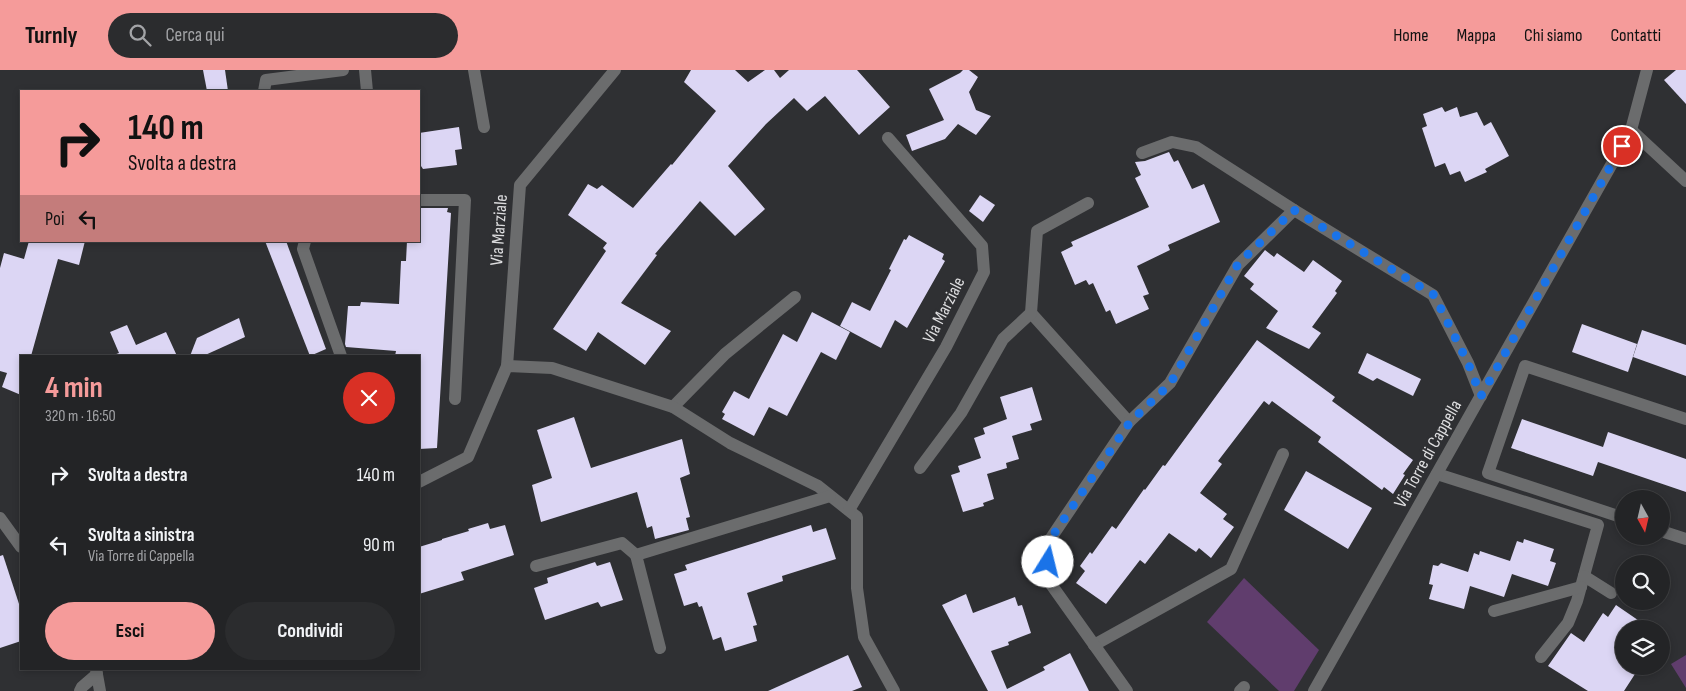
<!DOCTYPE html>
<html lang="it">
<head>
<meta charset="utf-8">
<style>
  body { margin:0; font-family:"Sofia Sans Condensed",sans-serif; background:#2b2c2e; color:#f1f3f6; height:100vh; display:flex; flex-direction:column; font-size:19px; white-space:nowrap }
  * { box-sizing:border-box; margin:0 }
  p { font-size:16px; color:#a3a4a7 }
  .icon { flex:none; width:28px; height:28px; fill:none; stroke:currentColor; stroke-width:2; stroke-linecap:round; stroke-linejoin:round }
  .map { position:relative; flex:1; overflow:hidden }
  .side { position:absolute; left:20px; top:285px; width:400px; height:315px; display:flex; flex-direction:column; background:#232426; border-radius:0px; box-shadow:0 2px 8px #0003,0 0 0 1px #404143 }
  .side>* { flex:none }
  .hud { position:absolute; left:20px; top:20px; width:400px; height:152px; border-radius:0px; box-shadow:0 2px 8px #0003,0 0 0 1px #404143; background:#f59b9a; color:#111; overflow:hidden }
  .needle { width:32px; rotate:172deg }
  .fabs { position:absolute; left:1615px; top:420px; display:grid; gap:10px }
  .fabs a { display:grid; place-items:center; width:55px; height:55px; border-radius:50%; background:#232426; box-shadow:0 2px 8px #0003,0 0 0 1px #404143; font-size:25px }
  .pin { position:absolute; display:grid; place-items:center; width:42px; height:42px; color:#fff; margin:-21px; border:2px solid #fff; border-radius:50%; box-shadow:0 1px 5px #0007 }
  .me { position:absolute; width:55px; margin:-28px; rotate:9deg; stroke-linejoin:round; filter:drop-shadow(0 0 4px #0008) }
  .turn { display:flex; align-items:center; gap:18px; height:105px; padding:0 25px; font-size:22px }
  .turn .icon { width:65px; height:65px; stroke-width:2.5 }
  .turn b { display:block; font-size:35px; line-height:42px }
  .then { display:flex; align-items:center; height:48px; padding:0 25px; background:#0003; gap:10px; font-size:19px }
  .round { display:grid; place-items:center; flex:none; width:52px; height:52px; border-radius:26px; background:#2b2c2e }
  .head { display:flex; align-items:center; justify-content:space-between; height:85px; padding:0 25px }
  h1 { font-size:30px; font-weight:700; line-height:38px; color:#f59b9a }
  .action { display:flex; gap:10px; margin-top:auto; padding:10px 25px }
  .action a { flex:1; height:58px; border-radius:30px; background:#f59b9a; color:#111; font-size:20px; font-weight:700; line-height:58px; text-align:center }
  .action a+a { background:#2b2c2e; color:#f1f3f6 }
  ul { padding:0; list-style:none }
  li { display:flex; align-items:center; gap:15px; height:70px; padding:0 25px }
  li div { flex:1 }
  li b { display:block; font-size:19px }
  li em { font-style:normal }
  header { display:flex; align-items:center; gap:30px; box-sizing:border-box; height:70px; padding:0 25px; background:#f59b9a; color:#111 }
  header strong { font-size:24px }
  nav { display:flex; gap:28px; margin-inline-start:auto; font-size:18px }
  .search { width:350px; height:45px; background:#2b2c2e; display:flex; align-items:center; gap:12px; box-sizing:border-box; padding:0 18px; border-radius:28px; color:#a3a4a7; font-size:19px }
  .map>svg:first-child { display:block }
  .green { fill:#603d6d }
  .building { fill:#dcd6f4 }
  .lines { fill:none; stroke-linecap:round; stroke-linejoin:round }
  .minor { stroke:#6b6c6d; stroke-width:12 }
  .route { stroke:#1a73e8; stroke-width:9; stroke-dasharray:0 16.2 }
  .labels { text-anchor:middle; dominant-baseline:central; stroke-width:5; stroke-linejoin:round; paint-order:stroke }
  .street-label { font-size:18px; fill:#dddddf; stroke:#2f3033 }
</style>
</head>
<body>
<header>
<strong>Turnly</strong>
<div class="search"><svg class="icon" aria-label="search" viewBox="0 0 24 24"><circle cx="10" cy="10" r="6"/><path d="M15 15l6 6"/></svg>Cerca qui</div>
<nav><a>Home</a><a>Mappa</a><a>Chi siamo</a><a>Contatti</a></nav>
</header>
<div class="map">
<svg width="1686" height="621" viewBox="0 0 1686 621">
  <rect width="100%" height="100%" fill="#2f3033"/>
  <g class="green">
    <polygon points="1244,508 1319,580 1294,621 1279,621 1207,552"/>
    <polygon points="1686,585 1686,618 1671,594"/>
  </g>
  <g class="building">
    <polygon points="203,0 225,0 228,21 207,21"/>
    <polygon points="691,0 735,0 748,12 765,0 774,0 780,8 789,0 857,0 890,37 859,65 825,26 807,41 794,28 766,54 728,96 765,139 735,166 700,131 655,184 657,185 621,233 671,261 645,295 598,262 586,281 553,259 606,181 603,178 607,173 568,145 588,114 597,119 602,115 633,138 671,94 672,95 716,41 684,12"/>
    <polygon points="963,0 969,0 978,7 969,22 976,40 991,46 976,65 958,54 945,69 912,81 906,65 944,50 929,19 960,3"/>
    <polygon points="1676,0 1686,0 1686,34 1664,10"/>
    <polygon points="1442,37 1445,42 1457,37 1460,47 1477,42 1484,56 1491,52 1509,86 1485,99 1487,102 1465,112 1460,101 1450,105 1445,93 1435,97 1422,58 1427,56 1423,44"/>
    <polygon points="459,57 462,79 455,80 457,95 423,99 419,93 419,63"/>
    <polygon points="1169,82 1174,92 1178,90 1192,119 1204,114 1220,152 1168,175 1170,180 1137,196 1149,224 1143,226 1149,239 1116,254 1110,240 1106,242 1093,213 1089,215 1086,210 1075,215 1061,182 1073,176 1071,172 1149,137 1135,108 1141,105 1135,92 1145,91"/>
    <polygon points="980,125 995,135 983,152 969,141"/>
    <polygon points="419,138 448,138 447,142 451,143 437,378 419,379 419,286 395,286 396,281 346,277 345,274 348,236 360,236 361,232 399,234 401,191 406,191 407,171 419,171"/>
    <polygon points="909,165 944,184 942,189 945,191 907,258 895,250 881,278 840,256 852,232 870,241 891,200 889,199 904,169 906,170"/>
    <polygon points="29,171 85,171 79,195 58,189 31,286 21,286 21,325 2,317 7,303 0,301 0,198 4,183 24,189"/>
    <polygon points="265,171 286,171 326,279 310,286"/>
    <polygon points="1265,180 1274,187 1277,183 1304,202 1313,190 1342,211 1335,221 1337,223 1312,257 1321,263 1309,279 1266,258 1278,241 1250,219 1254,214 1244,206"/>
    <polygon points="812,242 850,262 836,290 821,282 787,346 769,337 754,366 722,349 725,344 722,342 734,321 749,329 783,264 797,272"/>
    <polygon points="239,248 245,267 203,286 190,286 197,268"/>
    <polygon points="1582,254 1637,274 1628,302 1572,282"/>
    <polygon points="127,255 136,275 166,262 177,286 111,286 119,283 110,262"/>
    <polygon points="1642,260 1686,275 1686,306 1633,287"/>
    <polygon points="1257,270 1335,327 1332,331 1413,390 1403,404 1405,405 1393,424 1384,417 1382,420 1318,372 1321,367 1272,331 1269,335 1264,331 1218,391 1222,394 1200,423 1227,444 1223,449 1234,457 1211,488 1199,478 1196,482 1169,463 1145,494 1140,490 1106,534 1076,513 1085,501 1080,496 1090,482 1092,484 1112,456 1116,459 1144,419 1145,420 1163,395 1165,396"/>
    <polygon points="1367,283 1421,309 1413,326 1377,308 1373,311 1358,303"/>
    <polygon points="1032,317 1042,350 1030,354 1032,360 1012,366 1019,389 1006,393 1007,398 987,404 994,429 983,433 984,436 963,442 951,405 960,402 958,396 981,388 974,368 985,364 983,358 1007,349 1000,327"/>
    <polygon points="574,347 591,398 682,369 690,404 680,408 690,447 686,448 689,460 655,469 652,456 647,458 637,422 541,452 532,415 552,408 537,360"/>
    <polygon points="1522,349 1603,377 1608,362 1686,389 1686,422 1598,392 1593,406 1511,378"/>
    <polygon points="1306,401 1372,438 1348,479 1284,440"/>
    <polygon points="488,453 490,459 505,455 514,485 461,502 464,510 419,524 419,477 442,470 442,469 469,461 468,459"/>
    <polygon points="811,455 813,462 826,458 836,489 782,506 783,511 747,523 757,555 753,556 757,571 725,581 721,567 713,570 702,536 699,537 697,532 684,536 674,504 687,500 685,495"/>
    <polygon points="1524,469 1554,479 1550,491 1556,493 1548,516 1512,504 1504,527 1470,516 1464,539 1429,529 1433,515 1429,514 1433,495 1438,496 1441,493 1468,502 1474,483 1479,485 1480,481 1510,491 1517,471 1523,473"/>
    <polygon points="3,485 21,540 21,571 0,578 0,486"/>
    <polygon points="595,492 597,496 610,492 623,530 601,537 598,532 545,550 534,518 548,513 547,508"/>
    <polygon points="966,524 973,543 1015,527 1018,536 1022,535 1031,563 1008,572 1009,575 991,581 1007,619 1045,600 1043,597 1070,583 1089,621 988,621 942,535"/>
    <polygon points="1616,535 1651,559 1624,559 1624,597 1635,604 1624,621 1588,621 1548,596 1571,563 1584,572 1603,543 1608,547"/>
    <polygon points="848,585 862,617 852,621 768,621"/>
  </g>
  <g class="lines">
    <g class="minor">
      <polyline points="365,0 367,21"/>
      <polyline points="474,0 484,57"/>
      <polyline points="264,21 266,10 343,0"/>
      <polyline points="1631,60 1686,111"/>
      <polyline points="1142,83 1172,72 1196,77 1294,140 1433,225 1468,293 1481,326"/>
      <polyline points="419,130 465,130 455,329"/>
      <polyline points="1088,133 1037,161 1031,243 1129,352"/>
      <polyline points="305,171 303,179 341,286"/>
      <polyline points="507,296 520,115 615,0"/>
      <polyline points="673,337 725,284 795,227"/>
      <polyline points="920,398 961,343 1003,269 1031,243"/>
      <polyline points="1437,404 1598,455 1577,531 1568,553 1541,587"/>
      <polyline points="419,412 468,387 507,296 552,298 673,337 730,373 818,416 857,447 857,518 864,567 894,621"/>
      <polyline points="849,440 946,277 984,202 982,176 888,68"/>
      <polyline points="0,448 21,477"/>
      <polyline points="1624,448 1488,403 1525,296 1686,349"/>
      <polyline points="1661,461 1686,469"/>
      <polyline points="536,496 622,473 636,485"/>
      <polyline points="1584,506 1611,523"/>
      <polyline points="1494,541 1581,517"/>
      <polyline points="1094,575 1231,499 1283,384"/>
      <polyline points="660,578 636,485 830,426"/>
      <polyline points="96,599 100,621"/>
      <polyline points="80,621 82,617 97,604"/>
      <polyline points="1127,621 1048,510 1047,474 1129,352 1170,313 1238,195 1294,140"/>
      <polyline points="1240,621 1244,617"/>
      <polyline points="1314,621 1631,60 1647,0"/>
    </g>
  </g>
  <g class="lines">
    <polyline class="route" points="1048,492 1047,474 1130,352 1170,314 1238,194 1294,140 1434,225 1468,293 1481,326 1622,76"/>
  </g>
  <g class="labels">
    <g class="street-label">
      <text transform="translate(499 160) rotate(-86)">Via Marziale</text>
      <text transform="translate(944 240) rotate(-63)">Via Marziale</text>
      <text transform="translate(1428 384) rotate(-61)">Via Torre di Cappella</text>
    </g>
  </g>
</svg>
<div class="fabs">
<a><svg class="needle" viewBox="-14 -14 28 28"><path d="M0-13l5 13h-10z" fill="#e53935"/><path d="M0 13l5-13h-10z" fill="#a3a4a7"/></svg></a>
<a><svg class="icon" aria-label="search" viewBox="0 0 24 24"><circle cx="10" cy="10" r="6"/><path d="M15 15l6 6"/></svg></a>
<a><svg class="icon" aria-label="layers" viewBox="0 0 24 24"><path d="M12 4l9 5-9 5-9-5zM3 14l9 5 9-5"/></svg></a>
</div>
<div class="pin" style="left:1622px;top:76px;background:#d93025"><svg class="icon" aria-label="arrive" viewBox="0 0 24 24"><path d="M6 21V4h12l-3 4 3 4H6"/></svg></div>
<svg class="me" style="left:1048px;top:492px" viewBox="-20 -20 40 40"><circle r="19" fill="#fff"/><path d="M0-13L10 11 0 6-10 11z" fill="#1a73e8"/></svg>
<div class="hud">
<div class="turn"><svg class="icon" aria-label="right" viewBox="0 0 24 24"><path d="M7 20v-9h11M14 6l5 5-5 5"/></svg><div><b>140 m</b>Svolta a destra</div></div>
<div class="then">Poi<svg class="icon" aria-label="left" viewBox="0 0 24 24"><path d="M17 20v-9H6M10 6l-5 5 5 5"/></svg></div>
</div>
<section class="side">
<div class="head"><div><h1>4 min</h1><p>320 m · 16:50</p></div><a class="round" style="background:#d93025;color:#fff"><svg class="icon" aria-label="close" viewBox="0 0 24 24"><path d="M6 6l12 12M18 6L6 18"/></svg></a></div>
<ul>
<li><svg class="icon" aria-label="right" viewBox="0 0 24 24"><path d="M7 20v-9h11M14 6l5 5-5 5"/></svg><div><b>Svolta a destra</b></div><em>140 m</em></li>
<li><svg class="icon" aria-label="left" viewBox="0 0 24 24"><path d="M17 20v-9H6M10 6l-5 5 5 5"/></svg><div><b>Svolta a sinistra</b><p>Via Torre di Cappella</p></div><em>90 m</em></li>
</ul>
<div class="action"><a>Esci</a><a>Condividi</a></div>
</section>
</div>
</body>
</html>
